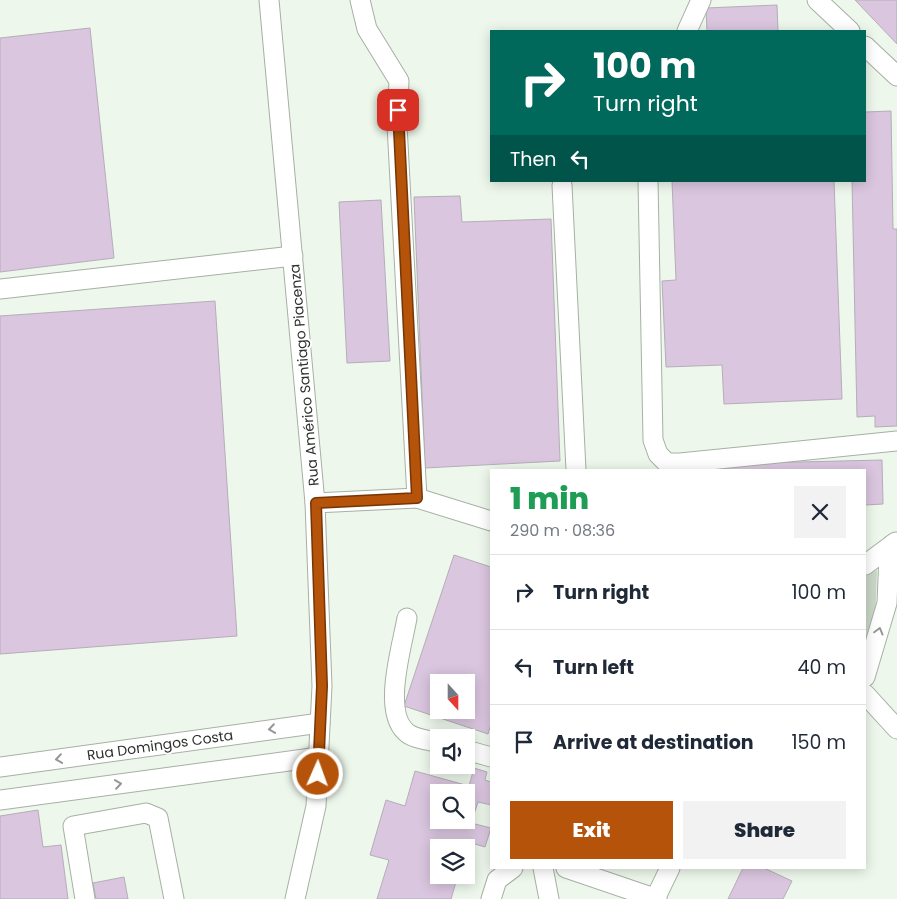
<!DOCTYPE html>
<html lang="en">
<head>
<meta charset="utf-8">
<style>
  body { margin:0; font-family:Poppins,sans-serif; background:#f2f2f3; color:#1f2937; height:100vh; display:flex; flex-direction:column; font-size:19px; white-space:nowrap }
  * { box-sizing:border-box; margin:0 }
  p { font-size:16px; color:#747a83 }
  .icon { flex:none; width:28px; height:28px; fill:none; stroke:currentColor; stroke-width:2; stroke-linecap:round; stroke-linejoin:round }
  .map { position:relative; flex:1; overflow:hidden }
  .sheet { position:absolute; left:490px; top:469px; width:376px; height:400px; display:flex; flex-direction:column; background:#fff; border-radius:0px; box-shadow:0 2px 12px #0003 }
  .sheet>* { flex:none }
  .guide { position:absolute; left:490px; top:30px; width:376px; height:152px; border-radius:0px; box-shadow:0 2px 12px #0003; background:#00695c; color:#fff; overflow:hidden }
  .needle { width:32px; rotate:159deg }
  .fabs { position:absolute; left:430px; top:674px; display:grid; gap:10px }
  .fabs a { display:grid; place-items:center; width:45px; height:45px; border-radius:0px; background:#fff; box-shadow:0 2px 12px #0003; font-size:25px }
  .pin { position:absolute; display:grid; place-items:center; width:42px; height:42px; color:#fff; margin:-21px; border-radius:10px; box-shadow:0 2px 8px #0006 }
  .me { position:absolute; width:55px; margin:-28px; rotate:2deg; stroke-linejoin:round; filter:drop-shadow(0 0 4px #0008) }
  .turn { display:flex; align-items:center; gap:18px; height:105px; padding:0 20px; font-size:22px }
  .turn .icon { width:65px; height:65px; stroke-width:2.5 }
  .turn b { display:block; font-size:35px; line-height:42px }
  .then { display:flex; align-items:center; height:48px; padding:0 20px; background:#0003; gap:10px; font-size:19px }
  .round { display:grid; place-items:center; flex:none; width:52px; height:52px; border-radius:0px; background:#f2f2f3 }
  .head { display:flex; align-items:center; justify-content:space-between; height:85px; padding:0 20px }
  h1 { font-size:30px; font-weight:800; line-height:38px; color:#1e9e55 }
  .cta { display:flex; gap:10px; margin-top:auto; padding:10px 20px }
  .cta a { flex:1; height:58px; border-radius:0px; background:#b45309; color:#fff; font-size:20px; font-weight:800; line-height:58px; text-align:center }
  .cta a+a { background:#f2f2f3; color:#1f2937 }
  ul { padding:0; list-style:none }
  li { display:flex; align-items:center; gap:15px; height:75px; padding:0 20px; border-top:1px solid #e0e1e3 }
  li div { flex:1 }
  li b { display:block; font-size:19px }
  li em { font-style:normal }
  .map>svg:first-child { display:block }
  .green { fill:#c9d7c7 }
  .building { fill:#dac6df; stroke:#b5adb8; fill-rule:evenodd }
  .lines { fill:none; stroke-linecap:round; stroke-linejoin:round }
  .minor-casing { stroke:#a7b0a5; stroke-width:21 }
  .minor { stroke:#fff; stroke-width:19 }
  .oneway { stroke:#969896 }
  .route-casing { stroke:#753606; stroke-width:12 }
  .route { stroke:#b45309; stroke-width:9 }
  .labels { text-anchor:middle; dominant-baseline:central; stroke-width:4; stroke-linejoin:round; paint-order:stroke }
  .street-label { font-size:14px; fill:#2d312c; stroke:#fff }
</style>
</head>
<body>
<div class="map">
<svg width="897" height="899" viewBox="0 0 897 899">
  <rect width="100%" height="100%" fill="#edf7eb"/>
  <polygon class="green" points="877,570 875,622 865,654 865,576"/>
  <g class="building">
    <polygon points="855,0 897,0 897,44"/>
    <polygon points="777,5 778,31 707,31 706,8"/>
    <polygon points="90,28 114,258 0,272 0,38"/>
    <polygon points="891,111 893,229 897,229 897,426 875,427 875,416 857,417 852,181 865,181 865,112"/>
    <polygon points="672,181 834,181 842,399 724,404 722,365 666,367 662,281 676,280"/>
    <polygon points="460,196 462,222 551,219 560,461 425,468 414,197"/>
    <polygon points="381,200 390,361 347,363 339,202"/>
    <polygon points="215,301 237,636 0,654 0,316"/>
    <polygon points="882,460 883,504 865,505 865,470 718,470 718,464"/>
    <path d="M454 555 491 567V724L488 734 404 706ZM439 682H466V710H439Z"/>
    <path d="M474 768 487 772 485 780 491 782V805L478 802 471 823 491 828 485 847 468 842 466 848H439V875H458L451 899H377L389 860 370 855 386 800 405 806 415 771 469 786ZM439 792H466V820H439Z"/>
    <polygon points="38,810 43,847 61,845 68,899 0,899 0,816"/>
    <polygon points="743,868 764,868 792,881 783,899 728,899"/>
    <polygon points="124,877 128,899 96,899 93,883"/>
  </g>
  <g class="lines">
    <defs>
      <g id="minor">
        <polyline points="269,0 315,503 322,686 316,806 295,899"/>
        <polyline points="360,0 367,29 399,81 397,125 417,498"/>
        <polyline points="817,0 850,31"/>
        <polyline points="687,31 701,0"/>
        <polyline points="865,46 897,76"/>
        <polyline points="648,181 653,440 658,454 667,463 680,463 897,441"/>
        <polyline points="562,185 576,470"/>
        <polyline points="0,289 293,256"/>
        <polyline points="315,503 417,498 491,521"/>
        <polyline points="865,565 896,542"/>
        <path d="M407 618C402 647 382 711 406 732 413 739 430 740 439 743"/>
        <polyline points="865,677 887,603 889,554 893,544"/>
        <polyline points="865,694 897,729"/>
        <polyline points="466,750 491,757"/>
        <polyline points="0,767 320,723"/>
        <polyline points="0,800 319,757"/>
        <polyline points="543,868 549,899"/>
        <polyline points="566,868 657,899"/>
        <polyline points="85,899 73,826 146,813 158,818 174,899"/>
        <polyline points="491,899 497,880 513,868"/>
        <polyline points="655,899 670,868"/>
      </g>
    </defs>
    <use href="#minor" class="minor-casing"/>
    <use href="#minor" class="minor"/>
  </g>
  <defs><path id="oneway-chevron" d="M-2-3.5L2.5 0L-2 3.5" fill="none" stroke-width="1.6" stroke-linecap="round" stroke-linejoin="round" transform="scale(1.25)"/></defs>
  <g class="oneway">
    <use href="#oneway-chevron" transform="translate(879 631) rotate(-75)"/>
    <use href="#oneway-chevron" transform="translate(272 729) rotate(172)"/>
    <use href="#oneway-chevron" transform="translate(59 759) rotate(172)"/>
    <use href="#oneway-chevron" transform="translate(118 784) rotate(-8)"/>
  </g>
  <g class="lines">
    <defs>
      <polyline id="route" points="318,774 322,686 316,503 417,498 398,110"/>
    </defs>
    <use href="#route" class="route-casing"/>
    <use href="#route" class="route"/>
  </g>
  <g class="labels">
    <g class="street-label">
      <text transform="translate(304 375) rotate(-95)">Rua Américo Santiago Piacenza</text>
      <text transform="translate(160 745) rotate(-8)">Rua Domingos Costa</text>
    </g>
  </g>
</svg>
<div class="fabs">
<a><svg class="needle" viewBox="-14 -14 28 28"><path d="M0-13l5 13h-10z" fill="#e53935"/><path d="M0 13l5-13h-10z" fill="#747a83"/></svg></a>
<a><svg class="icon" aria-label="sound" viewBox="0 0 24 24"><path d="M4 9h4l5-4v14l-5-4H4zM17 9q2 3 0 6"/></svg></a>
<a><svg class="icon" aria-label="search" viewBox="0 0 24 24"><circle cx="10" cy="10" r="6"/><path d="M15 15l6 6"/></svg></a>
<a><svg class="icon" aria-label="layers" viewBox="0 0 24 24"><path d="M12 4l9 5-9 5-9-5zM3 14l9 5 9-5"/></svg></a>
</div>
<div class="pin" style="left:398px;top:110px;background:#d93025"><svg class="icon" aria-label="arrive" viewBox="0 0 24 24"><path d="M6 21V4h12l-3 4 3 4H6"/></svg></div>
<svg class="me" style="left:318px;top:774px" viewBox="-20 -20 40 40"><circle r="17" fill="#b45309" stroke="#fff" stroke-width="3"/><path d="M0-11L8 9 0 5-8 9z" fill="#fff"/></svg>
<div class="guide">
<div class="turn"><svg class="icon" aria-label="right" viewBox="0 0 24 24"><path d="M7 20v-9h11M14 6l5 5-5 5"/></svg><div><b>100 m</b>Turn right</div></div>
<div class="then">Then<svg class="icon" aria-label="left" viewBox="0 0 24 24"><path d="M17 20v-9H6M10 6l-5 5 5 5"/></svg></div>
</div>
<section class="sheet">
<div class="head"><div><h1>1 min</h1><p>290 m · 08:36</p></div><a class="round"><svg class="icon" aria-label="close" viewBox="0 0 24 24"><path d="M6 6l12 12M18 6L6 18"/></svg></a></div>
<ul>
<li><svg class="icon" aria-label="right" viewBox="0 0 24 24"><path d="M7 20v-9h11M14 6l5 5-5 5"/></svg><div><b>Turn right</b></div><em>100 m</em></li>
<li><svg class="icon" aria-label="left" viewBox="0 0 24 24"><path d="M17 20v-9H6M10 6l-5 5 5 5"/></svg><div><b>Turn left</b></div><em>40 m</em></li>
<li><svg class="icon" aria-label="arrive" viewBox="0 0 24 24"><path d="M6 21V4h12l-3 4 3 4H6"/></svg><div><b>Arrive at destination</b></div><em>150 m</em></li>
</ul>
<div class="cta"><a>Exit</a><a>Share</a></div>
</section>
</div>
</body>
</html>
